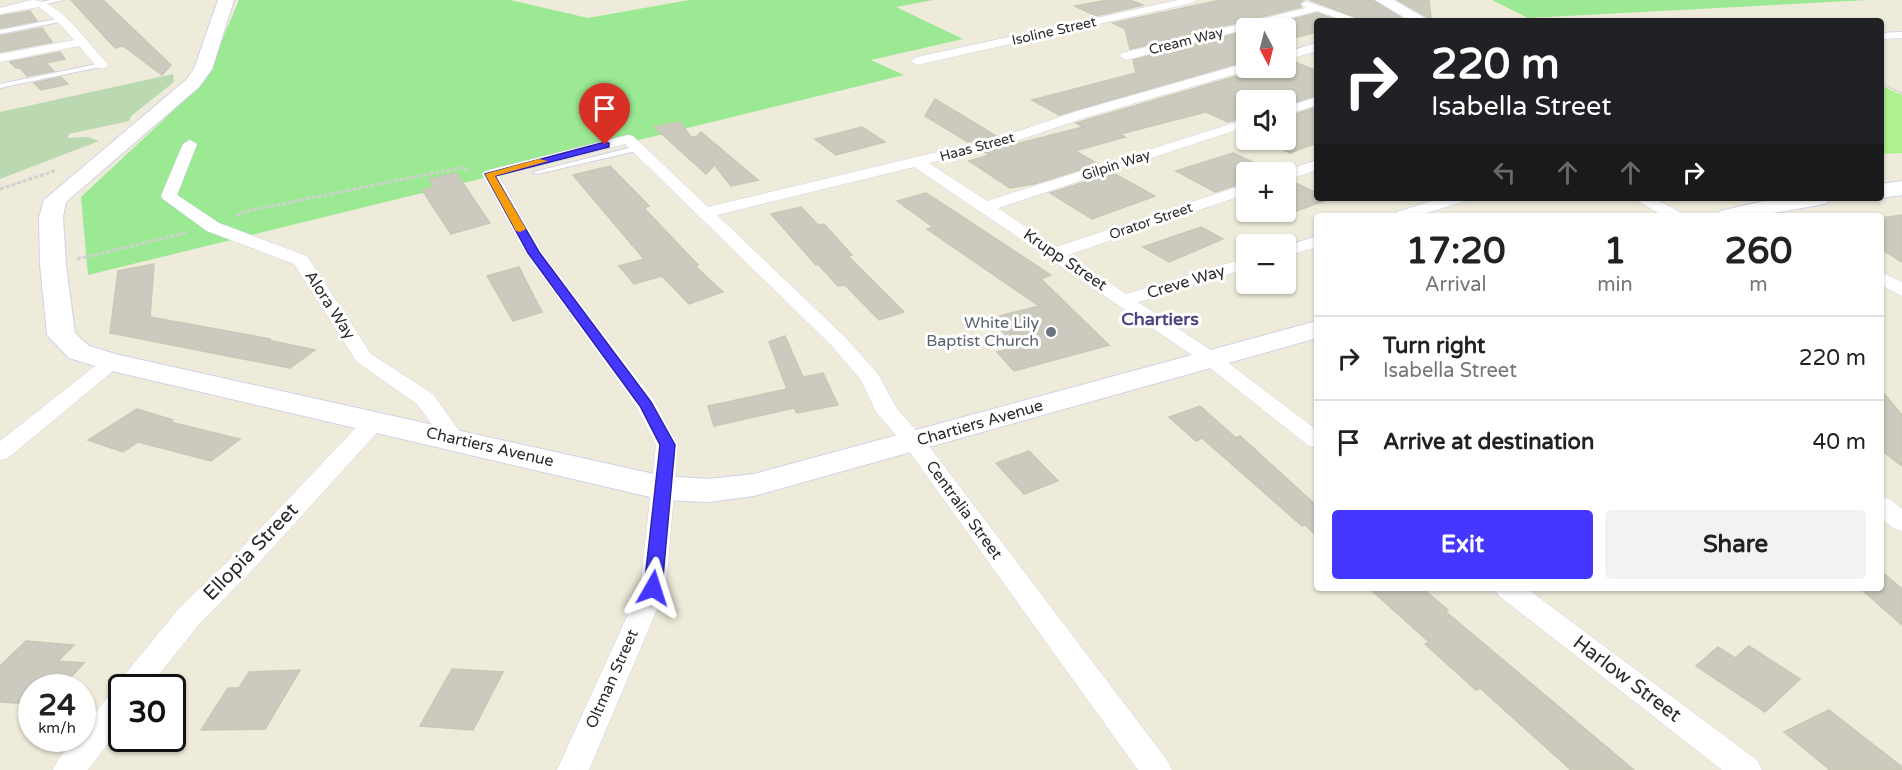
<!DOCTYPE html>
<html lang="en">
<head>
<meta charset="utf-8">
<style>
  body { margin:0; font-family:"Varela Round",sans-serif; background:#f2f2f2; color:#222; height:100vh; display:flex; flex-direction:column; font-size:22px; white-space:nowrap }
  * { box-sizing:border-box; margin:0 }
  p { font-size:20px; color:#767676 }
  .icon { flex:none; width:33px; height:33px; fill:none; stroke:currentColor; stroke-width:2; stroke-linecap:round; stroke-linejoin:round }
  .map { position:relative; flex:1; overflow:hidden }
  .drawer { position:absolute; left:1314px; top:213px; width:570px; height:378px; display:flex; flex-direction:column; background:#fff; border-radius:6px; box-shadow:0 2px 4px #0004 }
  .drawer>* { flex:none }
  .banner { position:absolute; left:1314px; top:18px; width:570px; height:183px; border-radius:6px; box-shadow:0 2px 4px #0004; background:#202124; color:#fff; overflow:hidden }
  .needle { width:39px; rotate:173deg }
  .fabs { position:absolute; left:1236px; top:18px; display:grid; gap:12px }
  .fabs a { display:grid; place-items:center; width:60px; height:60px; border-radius:6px; background:#fff; box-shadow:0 2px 4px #0004; font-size:30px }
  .speed { position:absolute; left:18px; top:674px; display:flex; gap:12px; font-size:30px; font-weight:700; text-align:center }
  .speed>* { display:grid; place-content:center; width:78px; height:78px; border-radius:50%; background:#fff; box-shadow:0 2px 4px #0004; line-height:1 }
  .speed small { font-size:15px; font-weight:400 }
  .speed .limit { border:3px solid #111; border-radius:9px; background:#fff; color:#111 }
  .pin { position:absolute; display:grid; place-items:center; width:51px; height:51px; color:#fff; margin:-62px -26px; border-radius:50% 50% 50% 0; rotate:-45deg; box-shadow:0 0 6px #0007 }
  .pin .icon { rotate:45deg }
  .me { position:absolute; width:66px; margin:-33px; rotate:6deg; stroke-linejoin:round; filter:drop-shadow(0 0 4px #0008) }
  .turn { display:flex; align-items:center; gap:21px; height:126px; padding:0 18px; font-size:27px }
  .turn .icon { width:78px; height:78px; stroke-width:2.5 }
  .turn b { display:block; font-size:42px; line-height:51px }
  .lanes { display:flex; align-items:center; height:57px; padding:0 18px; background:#0003; justify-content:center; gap:30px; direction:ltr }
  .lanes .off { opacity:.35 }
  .eta { display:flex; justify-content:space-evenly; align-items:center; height:102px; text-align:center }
  .eta b { font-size:36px; font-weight:700; line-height:42px }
  .primary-button { display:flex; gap:12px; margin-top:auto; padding:12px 18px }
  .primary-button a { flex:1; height:69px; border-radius:6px; background:#4537ff; color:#fff; font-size:24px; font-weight:700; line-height:69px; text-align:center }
  .primary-button a+a { background:#f2f2f2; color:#222 }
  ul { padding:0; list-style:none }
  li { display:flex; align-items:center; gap:18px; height:84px; padding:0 18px; border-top:2px solid #e0e0e0 }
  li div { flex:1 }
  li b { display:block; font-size:22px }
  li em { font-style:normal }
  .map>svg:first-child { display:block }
  .green { fill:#9be993 }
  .cemetery { fill:#bad9b1 }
  .pitch { fill:#aef18e }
  .building { fill:#cccabe; stroke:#c9c7b5; stroke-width:1.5 }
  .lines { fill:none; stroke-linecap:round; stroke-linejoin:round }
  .lane-casing { stroke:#d2d1e5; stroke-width:2 }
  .street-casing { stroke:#d2d1e5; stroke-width:1 }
  .secondary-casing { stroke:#d2d1e5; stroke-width:2 }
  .path-far1 { stroke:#d0d0d0; stroke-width:2; stroke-dasharray:2 1.5; stroke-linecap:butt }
  .path { stroke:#d0d0d0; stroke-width:3; stroke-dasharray:4 2; stroke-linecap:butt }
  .lane { fill:#fff; fill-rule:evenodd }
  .street { fill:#fff; fill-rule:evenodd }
  .secondary { fill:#fff; fill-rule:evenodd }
  .route { fill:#4537ff; stroke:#2d24a6; stroke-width:1.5 }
  .slow { fill:#f59e0b }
  .worship-dot { fill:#6b7280; stroke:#fff; stroke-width:2 }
  .labels { text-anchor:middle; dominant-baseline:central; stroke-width:6; stroke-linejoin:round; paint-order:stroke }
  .far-street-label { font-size:14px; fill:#2b2b2b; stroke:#fff }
  .street-label { font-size:16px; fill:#2b2b2b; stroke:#fff }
  .worship-label { font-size:16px; fill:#5b616d; stroke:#fff; text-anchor:end }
  .neighbourhood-label { font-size:18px; font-weight:bold; fill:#4b4780; stroke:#fff }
  .near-street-label { font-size:20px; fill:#2b2b2b; stroke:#fff }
</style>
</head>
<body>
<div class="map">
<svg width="1902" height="770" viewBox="0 0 1902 770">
  <rect width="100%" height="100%" fill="#eeebdb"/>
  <g class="green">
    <polygon points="239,0 510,0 588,18 689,0 933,0 896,7 963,39 871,60 904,75 88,275 81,197 204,82"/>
    <polygon points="1492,0 1868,0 1528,18"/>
  </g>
  <polygon class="cemetery" points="173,74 174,82 131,116 129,121 69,134 68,138 88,137 99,141 0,179 0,112"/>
  <polygon class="pitch" points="1881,86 1902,95 1902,153 1881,154"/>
  <g class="building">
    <polygon points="71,0 103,0 171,65 162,75 123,46 115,48"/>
    <polygon points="1108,0 1130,0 1143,5 1096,16 1075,6"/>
    <polygon points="1221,0 1303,0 1299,4 1301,7 1130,49 1125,29 1113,23"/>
    <polygon points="1310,0 1373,0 1406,21 1365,21"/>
    <polygon points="1398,0 1429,0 1431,19"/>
    <polygon points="30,11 37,21 0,28 0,16"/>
    <polygon points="1317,13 1339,21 1317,21 1317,32 1286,40 1286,28 1258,28"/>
    <polygon points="42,28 52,42 0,52 0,36"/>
    <polygon points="1246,31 1246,61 1059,115 1032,100 1136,73 1133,60"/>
    <polygon points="60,52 65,59 46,63 54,71 27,76 20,68 16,68 10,62"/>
    <polygon points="1292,61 1317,71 1317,95 1286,105 1286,100 1246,100 1246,117 1228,122 1206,112 1120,134 1125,137 1075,151 1098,164 1034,184 1010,188 969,161 990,155 984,152 1083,127 1076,123 1251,72 1254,68 1286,68 1286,62"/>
    <polygon points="61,77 68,84 41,90 34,83"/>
    <polygon points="935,99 996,136 968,142 925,116"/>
    <polygon points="1317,107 1317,143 1290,153 1263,140 1286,140 1286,117"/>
    <polygon points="680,122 691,137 696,137 701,132 758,180 731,186 709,158 714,166 706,174 654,127"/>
    <polygon points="862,127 885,142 836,155 815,139"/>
    <polygon points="1233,153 1274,172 1246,172 1246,182 1215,192 1176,171"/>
    <polygon points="610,166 649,206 644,208 698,265 695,266 723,292 689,304 662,276 634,284 619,266 644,259 573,175"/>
    <polygon points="456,173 490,223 451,234 422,190 434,187 429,179"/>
    <polygon points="1113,173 1155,196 1092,219 1050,193"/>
    <polygon points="1291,181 1317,193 1317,198 1329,199 1269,221 1252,212 1286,212 1286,182"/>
    <polygon points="926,193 1051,275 1041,279 1109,345 1014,371 997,352 1016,347 991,318 1039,306 927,229 933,227 897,201"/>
    <polygon points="801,207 818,225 824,224 852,255 848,256 904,312 879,320 845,285 838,286 818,264 816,265 771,214"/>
    <polygon points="1902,215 1902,262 1881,249 1881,218"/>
    <polygon points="1201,227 1223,239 1169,262 1143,247"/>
    <polygon points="154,264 150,317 271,339 268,340 315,350 290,368 110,333 118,271"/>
    <polygon points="519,267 542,312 513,321 487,276"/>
    <polygon points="785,336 803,377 823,373 838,405 797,413 794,408 714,426 708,406 787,389 769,342"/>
    <polygon points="1881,390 1902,415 1902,466 1881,450"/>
    <polygon points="1200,406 1236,438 1240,436 1317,506 1317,536 1305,525 1302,526 1202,438 1196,441 1169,417"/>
    <polygon points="137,409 173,420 170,422 240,439 211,461 138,442 123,452 88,440"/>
    <polygon points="1029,451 1058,481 1024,494 996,463"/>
    <polygon points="1881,571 1902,589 1902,625 1860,588 1881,588"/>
    <polygon points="1369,588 1422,588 1448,610 1445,611 1634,770 1571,770 1480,688 1476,690 1425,644 1429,642"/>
    <polygon points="26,641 74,645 58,661 84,663 62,687 32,687 32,704 0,702 0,666"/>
    <polygon points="1749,646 1800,679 1765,712 1696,666 1718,647 1735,658"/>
    <polygon points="452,669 503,672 473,730 420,726"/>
    <polygon points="300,670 265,729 201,730 228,688 239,688 249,672"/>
    <polygon points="1829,710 1902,767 1902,770 1830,770 1784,732"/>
  </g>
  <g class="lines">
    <defs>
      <g id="lane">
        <polygon points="50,0 64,0 41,5 38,3"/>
        <polygon points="62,18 65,20 64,21 0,34 0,30"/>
        <polygon points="102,63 105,65 104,66 0,88 0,84"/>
        <polygon points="637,146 640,146 640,150 537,174 533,172"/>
      </g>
      <g id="street">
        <path d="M32 0C59 0 88 43 106 62L108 65 106 68H98L79 46 0 62V54L74 40 58 22 39 7 0 14V8Z"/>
        <polygon points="1178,0 1197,0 1192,3 917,65 911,61 917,57"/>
        <polygon points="1306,1 1363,21 1346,21 1317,11 1126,60 1120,56 1122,53 1306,8 1301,4"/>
        <polygon points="1902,32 1902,38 1881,39 1881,33"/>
        <polygon points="1317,43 1317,51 1286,60 1286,52"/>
        <polygon points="1246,63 1246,68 1252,68 1250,70 1087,117 1014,142 929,163 987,201 1246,119 1246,127 998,208 1056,247 1246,184 1246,194 1068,255 1126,294 1246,258 1246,269 1138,302 1218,355 1317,430 1317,448 1309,446 1204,363 914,167 717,215 845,337 878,374 897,409 922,437 1167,760 1172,770 1138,770 906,447 876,412 861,380 831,345 625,144 499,176 542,252 654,400 678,445 666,588 589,770 557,770 640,588 656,445 636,406 525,253 482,174 485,171 628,135 633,136 708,207 1004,136 1077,111"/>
        <polygon points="1317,97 1317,105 1286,115 1286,107"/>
        <polygon points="190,140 197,144 177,195 219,223 307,256 371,354 433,394 465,439 462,444 454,446 446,444 417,404 357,362 294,264 207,231 163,199 161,196 183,144"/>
        <polygon points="1317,160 1317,170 1286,180 1286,172 1281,172"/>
        <polygon points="1442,198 1467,198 1465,201 1417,216 1392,216 1394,213"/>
        <polygon points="1633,198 1653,198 1682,213 1684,216 1663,216"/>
        <polygon points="1317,236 1317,247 1286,256 1286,246"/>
        <polygon points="1881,272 1902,282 1902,296 1881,285"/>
        <polygon points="112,356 119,358 122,362 119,366 8,458 0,460 0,441 105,358"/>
        <polygon points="375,414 383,416 386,421 383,426 257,565 200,623 149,687 122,687 122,725 88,770 53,770 58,760 75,738 82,738 82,729 112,692 119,690 117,687 122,678 180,607 239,551 367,416"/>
        <polygon points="1881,497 1890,499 1902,509 1902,531 1893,528 1881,518"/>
        <polygon points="1494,588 1526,588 1757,760 1762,770 1722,770 1498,595"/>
      </g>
      <g id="secondary">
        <polygon points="218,0 234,0 212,69 199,87 66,202 63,217 66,265 75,333 89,346 119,355 663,476 708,479 754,474 1317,321 1317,338 754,496 708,502 663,500 112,371 69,358 47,335 40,265 39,217 44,200 187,79 194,69"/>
        <polygon points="1375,0 1394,0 1430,21 1410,21"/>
        <polygon points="1902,181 1902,195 1881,198 1881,184"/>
        <polygon points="1778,198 1830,198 1827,203 1819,205 1756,216 1716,216 1720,211"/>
      </g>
    </defs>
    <use href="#lane" class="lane-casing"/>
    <use href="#street" class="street-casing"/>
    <use href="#secondary" class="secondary-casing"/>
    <polyline class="path-far1" points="1881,84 1902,93"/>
    <g class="path">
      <polyline points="0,189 57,170"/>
      <polyline points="236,216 247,211 459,168 471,170"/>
      <polyline points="77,259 186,233"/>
    </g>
    <use href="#lane" class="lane"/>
    <use href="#street" class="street"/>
    <use href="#secondary" class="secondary"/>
  </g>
  <polygon class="route" points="605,142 609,143 609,147 495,176 539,252 651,402 675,445 662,588 659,592 653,594 647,592 644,588 660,445 640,406 528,253 485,174"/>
  <polygon class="slow" points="539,159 548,161 495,176 526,229 520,232 516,231 485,174"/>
  <circle class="worship-dot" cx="1051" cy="332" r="6"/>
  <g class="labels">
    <g class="far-street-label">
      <text transform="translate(1054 31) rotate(-13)">Isoline Street</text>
      <text transform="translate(1186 41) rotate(-14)">Cream Way</text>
      <text transform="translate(977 147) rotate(-15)">Haas Street</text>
      <text transform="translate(1116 165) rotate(-18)">Gilpin Way</text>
      <text transform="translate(1151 221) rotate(-19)">Orator Street</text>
    </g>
    <g class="street-label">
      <text transform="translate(1065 260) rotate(34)">Krupp Street</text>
      <text transform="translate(1186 282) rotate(-17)">Creve Way</text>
      <text transform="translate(330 305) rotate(57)">Alora Way</text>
      <text transform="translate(980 423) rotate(-16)">Chartiers Avenue</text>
      <text transform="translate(490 447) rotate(13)">Chartiers Avenue</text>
      <text transform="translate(964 510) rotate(54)">Centralia Street</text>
      <text transform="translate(612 679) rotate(-66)">Oltman Street</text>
    </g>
    <g class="worship-label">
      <text x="1039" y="323">White Lily<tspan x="1039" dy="18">Baptist Church</tspan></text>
    </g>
    <g class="neighbourhood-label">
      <text x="1160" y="319">Chartiers</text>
    </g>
    <g class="near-street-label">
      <text transform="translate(251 552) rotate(-46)">Ellopia Street</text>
      <text transform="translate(1627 679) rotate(37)">Harlow Street</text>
    </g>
  </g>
</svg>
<div class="fabs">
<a><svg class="needle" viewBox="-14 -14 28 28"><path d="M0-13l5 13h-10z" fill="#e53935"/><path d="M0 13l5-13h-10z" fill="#767676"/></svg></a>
<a><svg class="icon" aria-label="sound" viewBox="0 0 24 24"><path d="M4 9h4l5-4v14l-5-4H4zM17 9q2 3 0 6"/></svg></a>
<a>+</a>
<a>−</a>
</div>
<div class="speed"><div>24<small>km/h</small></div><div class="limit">30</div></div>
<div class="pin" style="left:605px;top:145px;background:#d93025"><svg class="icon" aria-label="arrive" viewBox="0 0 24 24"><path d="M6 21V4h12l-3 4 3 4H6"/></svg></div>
<svg class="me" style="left:653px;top:588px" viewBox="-20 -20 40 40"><path d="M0-17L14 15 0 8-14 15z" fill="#4537ff" stroke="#fff" stroke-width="4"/></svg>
<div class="banner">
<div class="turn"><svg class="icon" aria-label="right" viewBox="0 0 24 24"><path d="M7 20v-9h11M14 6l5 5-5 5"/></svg><div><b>220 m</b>Isabella Street</div></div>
<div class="lanes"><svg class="icon off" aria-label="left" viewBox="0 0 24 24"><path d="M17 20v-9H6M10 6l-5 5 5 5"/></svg><svg class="icon off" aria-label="ahead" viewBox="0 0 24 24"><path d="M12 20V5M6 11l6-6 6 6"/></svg><svg class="icon off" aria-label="ahead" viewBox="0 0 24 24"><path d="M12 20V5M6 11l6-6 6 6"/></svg><svg class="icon" aria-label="right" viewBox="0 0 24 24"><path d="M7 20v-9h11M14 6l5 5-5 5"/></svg></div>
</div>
<section class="drawer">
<div class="eta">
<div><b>17:20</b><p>Arrival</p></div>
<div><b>1</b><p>min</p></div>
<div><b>260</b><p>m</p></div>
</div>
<ul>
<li><svg class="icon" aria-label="right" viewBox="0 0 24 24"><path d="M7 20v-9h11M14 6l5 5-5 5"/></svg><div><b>Turn right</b><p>Isabella Street</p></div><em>220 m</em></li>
<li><svg class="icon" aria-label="arrive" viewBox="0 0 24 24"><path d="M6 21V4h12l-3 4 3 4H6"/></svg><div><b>Arrive at destination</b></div><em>40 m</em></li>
</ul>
<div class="primary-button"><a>Exit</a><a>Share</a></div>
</section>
</div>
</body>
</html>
